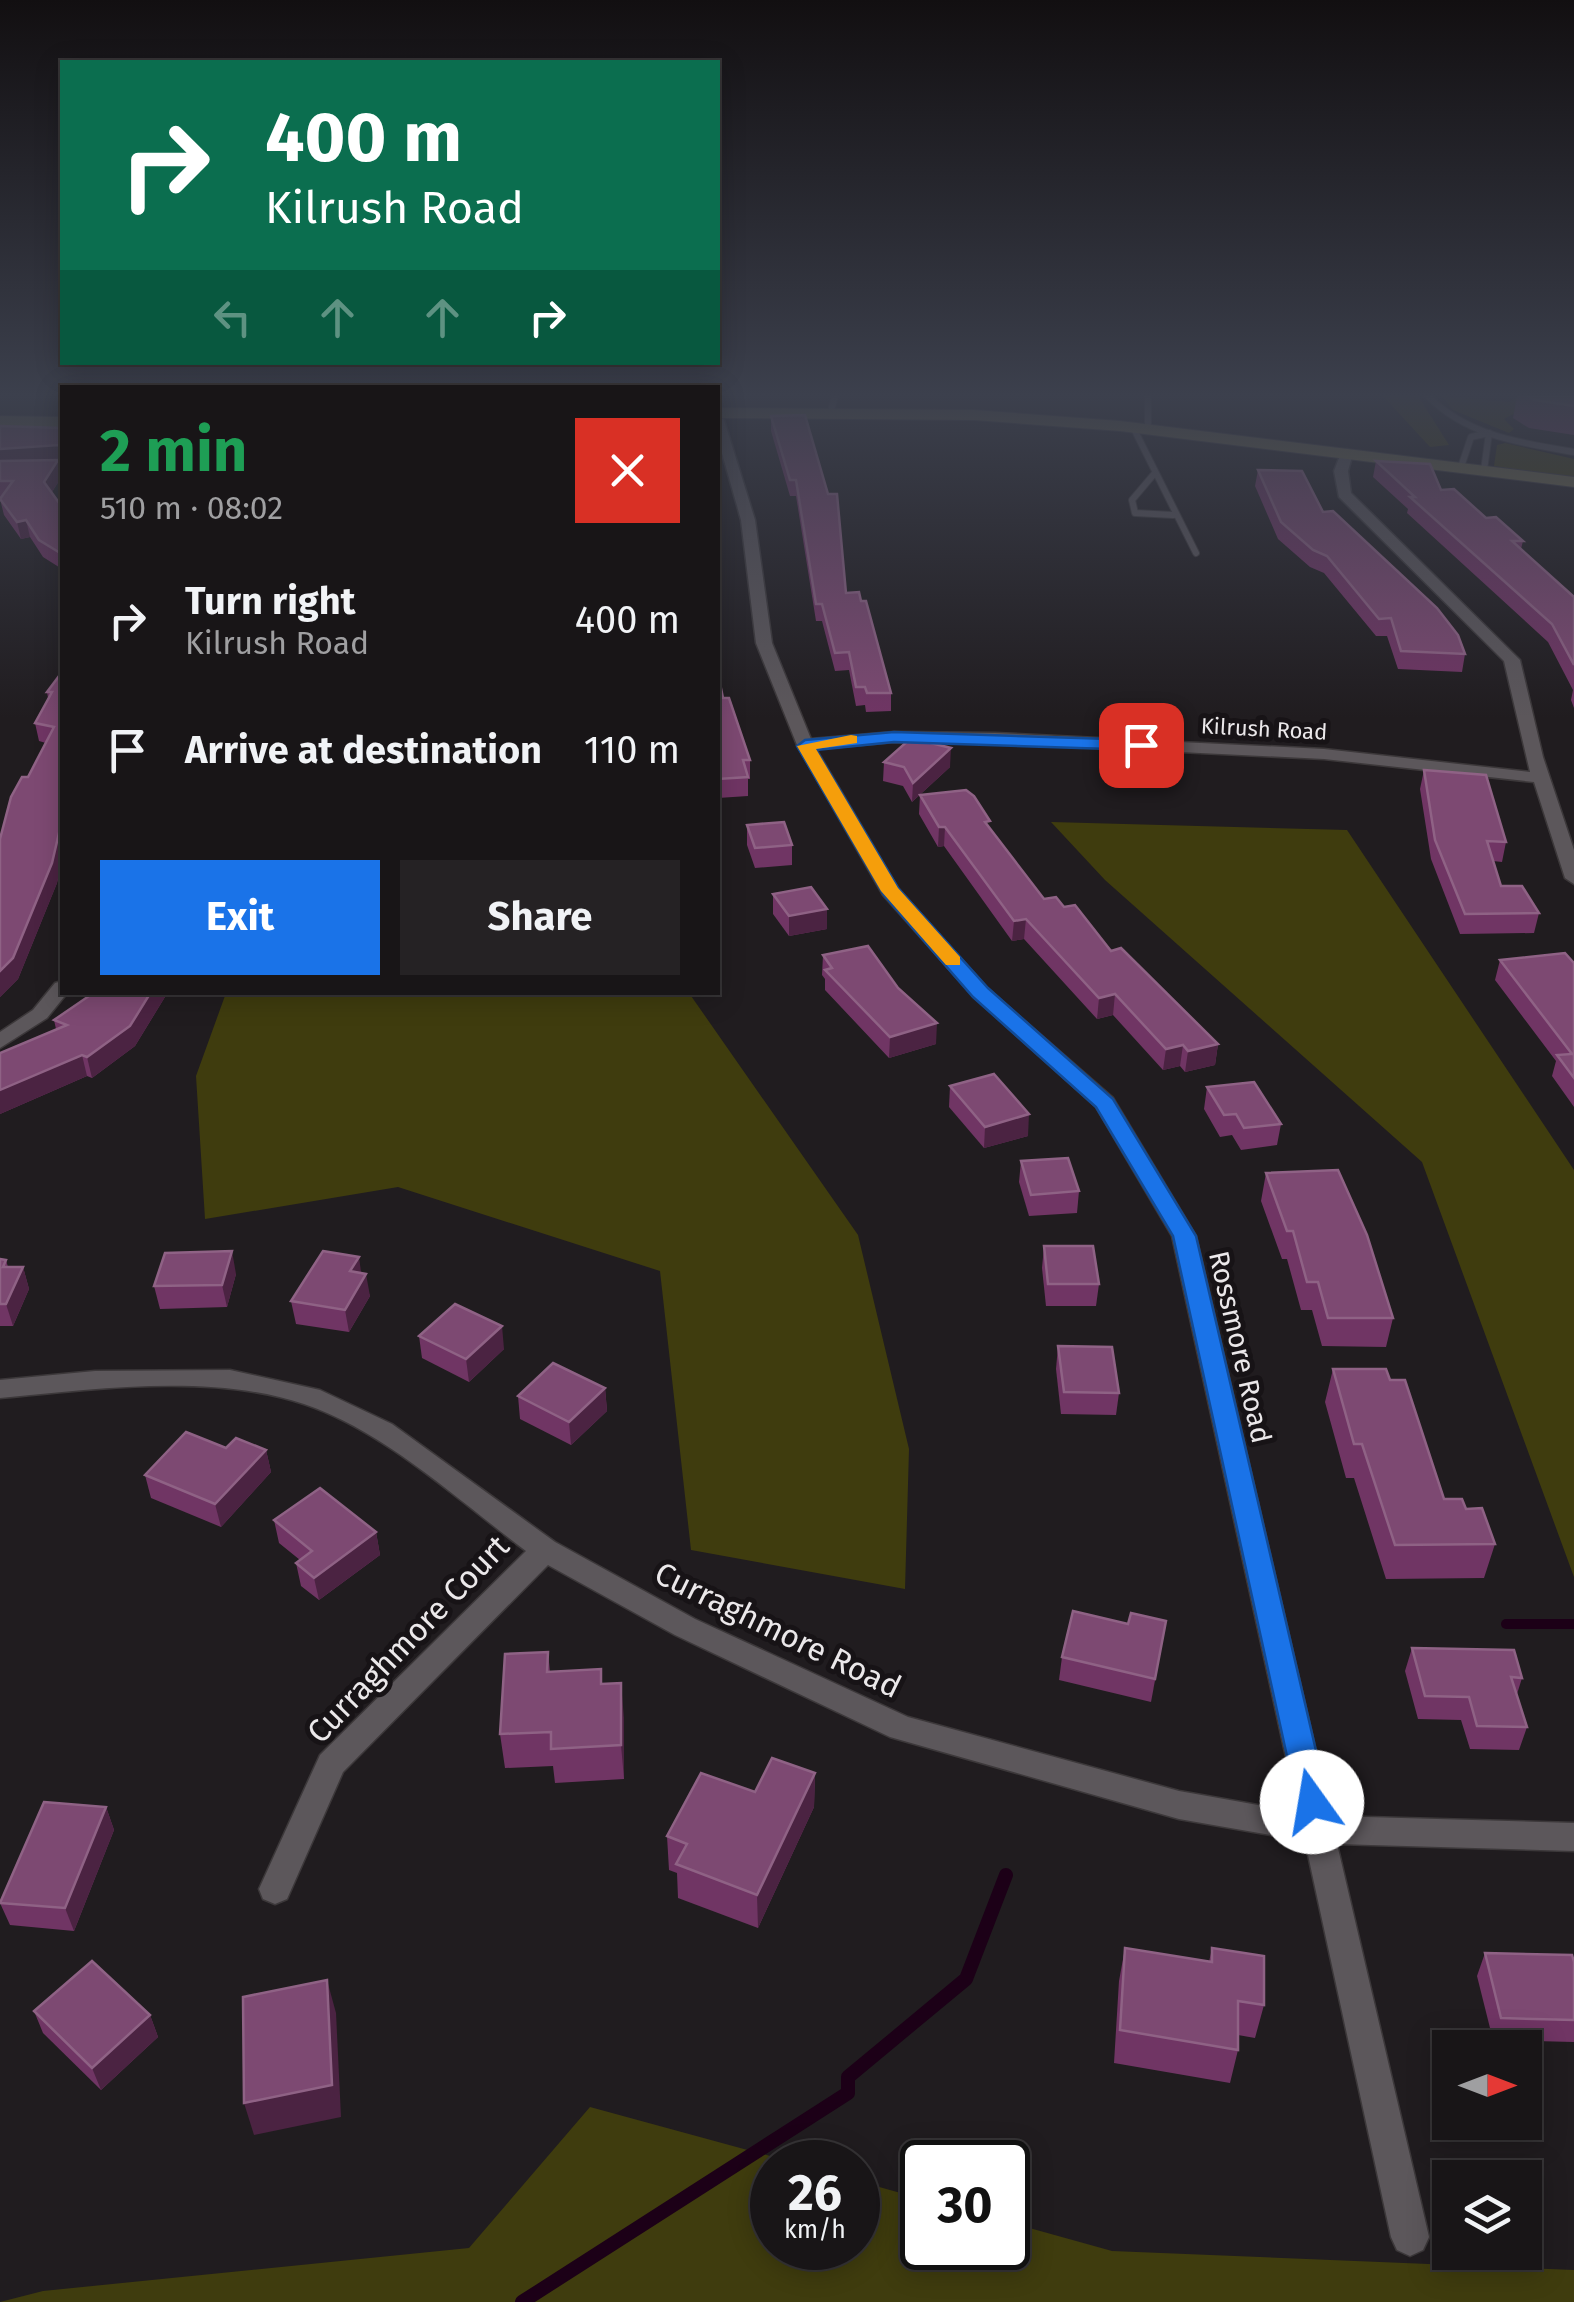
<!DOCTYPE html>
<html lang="en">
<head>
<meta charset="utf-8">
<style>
  body { margin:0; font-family:"Fira Sans",sans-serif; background:#252224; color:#f1f3f6; height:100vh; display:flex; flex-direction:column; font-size:38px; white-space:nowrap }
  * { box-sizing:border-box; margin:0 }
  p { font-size:32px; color:#9f9fa1 }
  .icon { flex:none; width:55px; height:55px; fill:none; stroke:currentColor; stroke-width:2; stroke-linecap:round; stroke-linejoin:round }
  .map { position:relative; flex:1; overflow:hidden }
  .details { position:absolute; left:60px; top:385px; width:660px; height:610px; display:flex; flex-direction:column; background:#181517; border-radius:0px; box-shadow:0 5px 25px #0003,0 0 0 2px #363436 }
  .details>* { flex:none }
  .banner { position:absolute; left:60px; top:60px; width:660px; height:305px; border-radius:0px; box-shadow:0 5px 25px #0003,0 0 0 2px #363436; background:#0b6e4f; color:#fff; overflow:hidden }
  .needle { width:65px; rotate:90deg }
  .fabs { position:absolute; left:1432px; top:2030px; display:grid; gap:20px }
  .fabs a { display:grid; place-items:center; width:110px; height:110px; border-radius:0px; background:#181517; box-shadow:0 5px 25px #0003,0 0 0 2px #363436; font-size:50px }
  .speed { position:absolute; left:750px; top:2140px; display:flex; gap:20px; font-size:50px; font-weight:700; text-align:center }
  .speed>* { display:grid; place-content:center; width:130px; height:130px; border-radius:50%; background:#181517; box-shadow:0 5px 25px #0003,0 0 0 2px #363436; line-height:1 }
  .speed small { font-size:25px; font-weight:400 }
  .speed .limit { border:5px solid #111; border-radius:15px; background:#fff; color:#111 }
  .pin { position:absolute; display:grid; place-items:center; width:85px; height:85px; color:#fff; margin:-42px; border-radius:20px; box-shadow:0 5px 15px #0006 }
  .me { position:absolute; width:110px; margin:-55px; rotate:347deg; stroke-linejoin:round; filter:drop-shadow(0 0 8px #0008) }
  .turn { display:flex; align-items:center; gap:35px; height:210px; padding:0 40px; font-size:45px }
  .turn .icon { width:130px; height:130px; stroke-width:2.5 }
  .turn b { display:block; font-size:70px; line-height:85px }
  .lanes { display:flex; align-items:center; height:95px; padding:0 40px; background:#0003; justify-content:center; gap:50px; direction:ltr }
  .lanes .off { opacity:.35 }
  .round { display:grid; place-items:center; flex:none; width:105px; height:105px; border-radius:0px; background:#252224 }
  .headline { display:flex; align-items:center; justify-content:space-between; height:170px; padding:0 40px }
  h1 { font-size:60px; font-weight:700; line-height:75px; color:#1e9e55 }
  .button { display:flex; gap:20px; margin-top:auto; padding:20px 40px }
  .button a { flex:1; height:115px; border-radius:0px; background:#1a73e8; color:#fff; font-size:40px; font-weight:700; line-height:115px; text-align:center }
  .button a+a { background:#252224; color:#f1f3f6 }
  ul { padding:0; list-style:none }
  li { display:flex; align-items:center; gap:30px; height:130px; padding:0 40px }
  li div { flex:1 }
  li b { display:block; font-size:38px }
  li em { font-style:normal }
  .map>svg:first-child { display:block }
  .green { fill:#3f3c0e }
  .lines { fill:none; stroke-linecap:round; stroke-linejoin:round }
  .stream-far1 { stroke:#1c0017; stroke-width:10 }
  .stream { stroke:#1c0017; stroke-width:14 }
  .lane-casing { stroke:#3c383a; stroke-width:8 }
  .street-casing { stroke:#3c383a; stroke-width:3 }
  .secondary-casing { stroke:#3c383a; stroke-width:2 }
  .lane { stroke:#5c575b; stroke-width:6 }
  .street { fill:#5c575b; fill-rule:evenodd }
  .secondary { fill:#716b49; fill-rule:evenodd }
  .wall { fill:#703564 }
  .shaded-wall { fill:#4b2342 }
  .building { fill:#7d4972; stroke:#8f6285; stroke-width:2.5 }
  .route { fill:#1a73e8; stroke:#114b97; stroke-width:2.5 }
  .slow { fill:#f59e0b }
  .labels { text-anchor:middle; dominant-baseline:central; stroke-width:10; stroke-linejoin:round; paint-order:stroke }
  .far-street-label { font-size:22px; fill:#ebe8ea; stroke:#171316 }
  .street-label { font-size:28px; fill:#ebe8ea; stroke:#171316 }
  .near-street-label { font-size:32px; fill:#ebe8ea; stroke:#171316 }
</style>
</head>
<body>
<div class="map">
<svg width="1574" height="2302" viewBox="0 0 1574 2302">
  <rect width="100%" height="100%" fill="#201c1f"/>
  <g class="green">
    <polygon points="1383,396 1418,396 1449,445 1430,447"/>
    <polygon points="1441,396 1509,402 1520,396 1524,408 1504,419 1514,429 1509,433 1453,410"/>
    <polygon points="1505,443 1574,459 1574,479 1494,466 1497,445"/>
    <polygon points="1051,822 1347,830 1574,1170 1574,1577 1422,1162 1105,880"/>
    <polygon points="226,993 689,993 858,1235 909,1449 905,1589 691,1550 660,1271 398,1187 205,1219 196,1076"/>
    <polygon points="590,2107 792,2162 772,2162 772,2248 858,2248 858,2181 922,2199 922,2248 1008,2248 1008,2222 1112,2251 1574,2270 1574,2302 0,2302 43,2291 469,2248"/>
  </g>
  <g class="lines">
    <polyline class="stream-far1" points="1506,1624 1574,1624"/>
    <polyline class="stream" points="522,2302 848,2093 848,2077 966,1979 1006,1875"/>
    <defs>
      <g id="lane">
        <polyline points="1148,396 1148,429"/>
        <path d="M1428 396C1467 436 1521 443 1574 452"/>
        <polyline points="831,411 835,396"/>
        <polyline points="1133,427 1196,553"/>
        <polyline points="1461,467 1471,437 1489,433 1484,470"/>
        <polyline points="1154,474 1132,500 1135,513 1173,515"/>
      </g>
      <g id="street">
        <path d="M718 416 724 420 755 520 772 643 811 739 894 732 995 733 1324 749 1530 772 1504 661 1339 497 1334 471 1341 453 1347 449 1353 453 1348 471 1351 493 1520 660 1543 757 1574 850V884L1565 878 1534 782 1324 759 995 743 894 742 816 749 898 888 987 988 1113 1098 1196 1236 1331 1816 1574 1823V1851L1337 1844 1429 2237 1423 2250 1410 2256 1397 2250 1391 2237 1305 1841 1179 1819 890 1737 675 1635 548 1565 343 1772 287 1899 275 1904 263 1899 259 1889 320 1755 526 1551C459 1501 383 1430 304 1404 212 1373 95 1389 0 1398V1380L95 1371 230 1370 320 1390 392 1424 555 1542 695 1619 908 1717 1179 1791 1298 1812 1172 1236 1096 1107 973 996 883 895 797 745 756 643 741 520 718 439Z"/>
        <polygon points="62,981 62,992 68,992 47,1018 0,1048 0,1032 33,1010 55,983"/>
      </g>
      <g id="secondary">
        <polygon points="718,408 974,410 1120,421 1574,477 1574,487 1120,431 974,420 718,418"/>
        <polygon points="0,416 62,417 62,427 0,426"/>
      </g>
    </defs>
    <use href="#lane" class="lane-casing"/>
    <use href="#street" class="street-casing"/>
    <use href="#secondary" class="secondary-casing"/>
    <use href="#lane" class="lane"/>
    <use href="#street" class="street"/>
    <use href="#secondary" class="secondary"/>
  </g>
  <g class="wall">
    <polygon points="1517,396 1574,396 1574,435 1529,428 1513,418"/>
    <polygon points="771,416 846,593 861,601 891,693 891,711 866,712 865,705 856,706 849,670 835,671 822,621 816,621 796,496 790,496 771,431"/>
    <polygon points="0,426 62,428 62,467 61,460 59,460 62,476 52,492 62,507 62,569 43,557 30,537 21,539 4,515 0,499 1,497 0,497"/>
    <polygon points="1376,461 1441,490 1523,541 1521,549 1574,597 1574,708 1571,700 1573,690 1548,642 1407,513 1408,509 1373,477"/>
    <polygon points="1258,470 1323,512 1465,654 1462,672 1398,669 1387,636 1376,636 1324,573 1310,567 1278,539 1255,486"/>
    <polygon points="62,672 62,860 57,883 18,979 0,997 0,839 46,743 39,741 35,723 48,698 47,692"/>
    <polygon points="718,674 723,698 750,760 750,779 748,779 748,796 718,798"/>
    <polygon points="884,762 950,767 912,802 903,786 883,781"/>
    <polygon points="1424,770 1506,842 1502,862 1493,861 1501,886 1539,913 1534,933 1460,934 1431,859 1420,789"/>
    <polygon points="920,795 990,828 1044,899 1064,907 1111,951 1218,1044 1215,1065 1185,1072 1180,1066 1163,1070 1113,1015 1097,1019 1024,939 1012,941 944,846 938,847 919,814"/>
    <polygon points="747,825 792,845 792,865 755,868 747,845"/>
    <polygon points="773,894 827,909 827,929 789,936 773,914"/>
    <polygon points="823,955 936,1044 889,1058 825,990 825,979 822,975"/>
    <polygon points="1500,960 1574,963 1574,1107 1552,1076 1556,1061 1495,980"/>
    <polygon points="91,992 168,992 135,1046 92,1078 87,1076 0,1114 0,1053 56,1029 54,1020 89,996"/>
    <polygon points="950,1086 1028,1136 984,1148 949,1107"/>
    <polygon points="1207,1087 1281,1124 1277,1145 1241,1150 1232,1135 1220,1137 1204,1109"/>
    <polygon points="1021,1161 1079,1191 1077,1213 1029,1216 1019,1182"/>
    <polygon points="1266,1173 1393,1318 1386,1347 1322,1346 1312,1310 1301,1310 1287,1259 1282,1259 1261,1201"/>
    <polygon points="1044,1246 1099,1284 1096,1306 1046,1306 1042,1268"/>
    <polygon points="0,1259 6,1260 8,1267 23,1267 29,1289 13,1326 0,1326"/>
    <polygon points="361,1273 370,1296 349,1332 296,1324 291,1301"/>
    <polygon points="236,1274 227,1307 160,1309 154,1286"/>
    <polygon points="419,1336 504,1349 469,1382 422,1358"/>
    <polygon points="1058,1346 1119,1393 1116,1415 1061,1414 1056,1369"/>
    <polygon points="1333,1369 1390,1380 1444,1499 1466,1509 1495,1544 1484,1578 1386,1579 1354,1478 1346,1478 1325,1402"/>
    <polygon points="605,1388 607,1411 571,1445 520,1419 518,1396"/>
    <polygon points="226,1448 266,1450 271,1472 221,1527 151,1498 145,1475"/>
    <polygon points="274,1520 376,1532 380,1555 319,1600 301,1586 296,1563 300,1560 279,1543"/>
    <polygon points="1166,1621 1151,1702 1059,1680 1062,1657 1128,1624"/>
    <polygon points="1412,1648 1522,1678 1517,1694 1527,1727 1519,1750 1470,1749 1461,1720 1418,1719 1405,1671"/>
    <polygon points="548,1652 550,1672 601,1669 602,1684 624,1718 624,1779 555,1783 553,1766 505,1768 500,1734"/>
    <polygon points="815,1773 814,1807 758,1928 678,1898 677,1873 669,1870 667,1836 755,1792"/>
    <polygon points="106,1807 114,1830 74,1931 10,1925 0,1903"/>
    <polygon points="1125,1948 1209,1962 1212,1948 1264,2005 1255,2038 1238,2035 1238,2050 1230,2083 1114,2063 1119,1981"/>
    <polygon points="1485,1953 1574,1962 1574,2042 1493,2040 1477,1976"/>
    <polygon points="34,2011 150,2015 158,2037 101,2090 43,2033"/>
  </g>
  <g class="shaded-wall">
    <polygon points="59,445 62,460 59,460 62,476 48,498 0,465 0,449"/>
    <polygon points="26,520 30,537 21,539 17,522"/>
    <polygon points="951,748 950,767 912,802 913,783"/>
    <polygon points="62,820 62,860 57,883 18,979 0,997 0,971"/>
    <polygon points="939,827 945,827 944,846 938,847"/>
    <polygon points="827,909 827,929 789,936 789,916"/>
    <polygon points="1026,919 1024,939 1012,941 1014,921"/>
    <polygon points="151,992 168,992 135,1046 92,1078 87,1057"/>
    <polygon points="1115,994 1113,1015 1097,1019 1099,998"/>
    <polygon points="937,1023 936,1044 889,1058 890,1037"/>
    <polygon points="1218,1044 1215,1065 1185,1072 1188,1051"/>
    <polygon points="1183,1045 1180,1066 1163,1070 1166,1049"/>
    <polygon points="82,1055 87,1076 0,1114 0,1090"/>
    <polygon points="1029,1114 1028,1136 984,1148 985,1127"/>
    <polygon points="232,1251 236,1274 227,1307 222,1285"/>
    <polygon points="359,1257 362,1279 350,1271"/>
    <polygon points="23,1267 29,1289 13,1326 6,1304"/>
    <polygon points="366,1274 370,1296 349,1332 345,1310"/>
    <polygon points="502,1326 504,1349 469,1382 466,1359"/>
    <polygon points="605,1388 607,1411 571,1445 569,1422"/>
    <polygon points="266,1450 271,1472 221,1527 215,1504"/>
    <polygon points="376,1532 380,1555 319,1600 314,1578"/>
    <polygon points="621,1683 624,1718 624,1779 621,1745"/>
    <polygon points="815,1773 814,1807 758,1928 757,1895"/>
    <polygon points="106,1807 114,1830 74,1931 65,1908"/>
    <polygon points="327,1980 336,2013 341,2117 254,2135 244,2103"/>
    <polygon points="150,2015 158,2037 101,2090 92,2068"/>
  </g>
  <g class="building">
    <polygon points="1528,396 1574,396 1574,406 1535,400"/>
    <polygon points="805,415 828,494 837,494 846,593 859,592 861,601 866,601 891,693 867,693 865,687 856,687 849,652 835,653 822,604 816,604 796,480 790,480 771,416"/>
    <polygon points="0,426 62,428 62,460 61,459 59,445 0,449"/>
    <polygon points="58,460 44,482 62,507 62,554 39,540 26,520 17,522 0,499 13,481 0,481 0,461"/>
    <polygon points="1376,461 1430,464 1441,490 1454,489 1486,518 1496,517 1523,541 1512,541 1574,597 1574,665 1552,624 1410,497 1415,497"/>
    <polygon points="1258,470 1302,471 1323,512 1333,511 1437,608 1458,635 1465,654 1401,651 1391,618 1379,619 1327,556 1313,550 1281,522"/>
    <polygon points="62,672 62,820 52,863 13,958 0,971 0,839 11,797 22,777 28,777 54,727 35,723 52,692 47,692"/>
    <polygon points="718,674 723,698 729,698 750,760 743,760 748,777 718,779"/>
    <polygon points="911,738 951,748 913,783 904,767 884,762"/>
    <polygon points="1424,770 1486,775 1506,842 1487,841 1501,886 1522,886 1539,913 1465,914 1435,840"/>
    <polygon points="966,790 974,796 990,821 985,822 1044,899 1056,897 1064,907 1075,905 1111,951 1121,948 1218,1044 1188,1051 1183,1045 1166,1049 1115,994 1099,998 1026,919 1014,921 945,827 939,827 920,795"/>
    <polygon points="784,822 792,845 755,848 747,825"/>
    <polygon points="811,887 827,909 789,916 773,894"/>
    <polygon points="868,946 898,988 937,1023 890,1037 825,970 832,968 823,955"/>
    <polygon points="1565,953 1574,963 1574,1078 1557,1055 1572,1054 1500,960"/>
    <polygon points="91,992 151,992 130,1026 87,1057 82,1055 0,1090 0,1053 67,1025 54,1020 89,996"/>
    <polygon points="994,1074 1029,1114 985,1127 950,1086"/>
    <polygon points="1254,1082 1281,1124 1244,1128 1236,1114 1224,1115 1207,1087"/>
    <polygon points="1068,1158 1079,1191 1031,1195 1021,1161"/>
    <polygon points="1338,1170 1367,1235 1393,1318 1328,1318 1318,1282 1307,1282 1293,1231 1287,1231 1266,1173"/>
    <polygon points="1044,1246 1093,1246 1099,1284 1048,1284"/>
    <polygon points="232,1251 222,1285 154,1286 165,1253"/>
    <polygon points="323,1251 359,1257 350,1271 366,1274 345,1310 291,1301"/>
    <polygon points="0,1259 6,1260 3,1267 23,1267 6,1304 0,1304"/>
    <polygon points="455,1304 502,1326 466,1359 419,1336"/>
    <polygon points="1058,1346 1112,1347 1119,1393 1064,1392"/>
    <polygon points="553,1363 605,1388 569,1422 518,1396"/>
    <polygon points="1333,1369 1386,1369 1390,1380 1405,1380 1444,1499 1462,1499 1466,1509 1482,1508 1495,1544 1395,1545 1362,1444 1354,1444"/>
    <polygon points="186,1432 226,1448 236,1438 266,1450 215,1504 145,1475"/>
    <polygon points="320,1488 376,1532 314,1578 296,1563 312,1551 274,1520"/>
    <polygon points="1073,1611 1128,1624 1131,1613 1166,1621 1155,1679 1062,1657"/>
    <polygon points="1412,1648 1514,1650 1522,1678 1511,1677 1527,1727 1477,1726 1469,1697 1425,1696"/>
    <polygon points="548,1652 547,1672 601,1669 601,1684 621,1683 621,1745 551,1749 551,1732 500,1734 505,1654"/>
    <polygon points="772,1758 815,1773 757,1895 676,1864 687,1844 667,1836 701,1773 755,1792"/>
    <polygon points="44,1802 106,1807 65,1908 0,1903"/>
    <polygon points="1125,1948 1212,1962 1212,1948 1264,1956 1264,2005 1238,2001 1238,2050 1120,2030"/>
    <polygon points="1485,1953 1572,1955 1574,1962 1574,2020 1501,2018"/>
    <polygon points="92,1961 150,2015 92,2068 34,2011"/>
    <polygon points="327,1980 332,2085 244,2103 243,1997"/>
  </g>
  <linearGradient id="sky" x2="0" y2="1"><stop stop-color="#120f11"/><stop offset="0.55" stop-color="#3c404d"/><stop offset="1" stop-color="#3c404d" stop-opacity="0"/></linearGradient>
  <rect width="1574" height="718" fill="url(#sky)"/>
  <polygon class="route" points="894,732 1141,740 1150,745 1141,750 894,742 816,750 898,888 988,988 1113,1099 1196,1236 1328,1802 1324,1811 1312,1815 1301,1811 1297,1802 1173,1236 1096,1107 973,997 884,895 797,746 805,740"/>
  <polygon class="slow" points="851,735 857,736 857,743 816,749 898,888 960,957 960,965 946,965 881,891 797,746"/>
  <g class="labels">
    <g class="far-street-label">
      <text transform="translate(1264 729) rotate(3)">Kilrush Road</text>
    </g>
    <g class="street-label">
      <text transform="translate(1240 1347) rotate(77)">Rossmore Road</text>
    </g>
    <g class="near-street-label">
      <text transform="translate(778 1630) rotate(26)">Curraghmore Road</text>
      <text transform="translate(408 1639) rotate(-46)">Curraghmore Court</text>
    </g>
  </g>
</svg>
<div class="fabs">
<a><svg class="needle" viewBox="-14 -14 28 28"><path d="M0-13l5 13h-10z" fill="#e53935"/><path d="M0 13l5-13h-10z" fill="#9f9fa1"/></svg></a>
<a><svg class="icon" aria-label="layers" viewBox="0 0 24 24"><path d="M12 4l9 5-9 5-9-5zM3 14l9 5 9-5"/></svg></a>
</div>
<div class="speed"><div>26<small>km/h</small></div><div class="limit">30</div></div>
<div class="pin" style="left:1141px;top:745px;background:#d93025"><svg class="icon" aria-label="arrive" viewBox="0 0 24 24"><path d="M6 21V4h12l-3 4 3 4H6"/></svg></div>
<svg class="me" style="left:1312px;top:1802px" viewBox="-20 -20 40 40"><circle r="19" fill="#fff"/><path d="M0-13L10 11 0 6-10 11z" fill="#1a73e8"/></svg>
<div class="banner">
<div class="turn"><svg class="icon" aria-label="right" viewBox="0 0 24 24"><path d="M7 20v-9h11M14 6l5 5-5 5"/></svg><div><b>400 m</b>Kilrush Road</div></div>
<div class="lanes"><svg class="icon off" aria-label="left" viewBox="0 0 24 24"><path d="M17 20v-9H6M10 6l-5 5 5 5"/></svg><svg class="icon off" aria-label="ahead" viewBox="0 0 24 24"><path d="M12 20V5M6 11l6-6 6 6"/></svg><svg class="icon off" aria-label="ahead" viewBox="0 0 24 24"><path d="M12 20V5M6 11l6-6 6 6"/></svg><svg class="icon" aria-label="right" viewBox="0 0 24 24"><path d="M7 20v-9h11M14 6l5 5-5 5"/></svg></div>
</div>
<section class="details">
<div class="headline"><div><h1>2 min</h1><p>510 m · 08:02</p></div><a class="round" style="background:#d93025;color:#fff"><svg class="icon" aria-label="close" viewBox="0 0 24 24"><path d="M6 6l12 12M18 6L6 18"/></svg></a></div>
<ul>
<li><svg class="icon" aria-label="right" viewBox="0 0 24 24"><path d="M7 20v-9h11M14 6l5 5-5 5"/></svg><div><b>Turn right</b><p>Kilrush Road</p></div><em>400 m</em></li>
<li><svg class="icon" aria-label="arrive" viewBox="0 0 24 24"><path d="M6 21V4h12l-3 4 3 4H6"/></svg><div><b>Arrive at destination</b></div><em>110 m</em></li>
</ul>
<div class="button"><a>Exit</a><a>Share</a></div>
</section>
</div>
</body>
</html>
